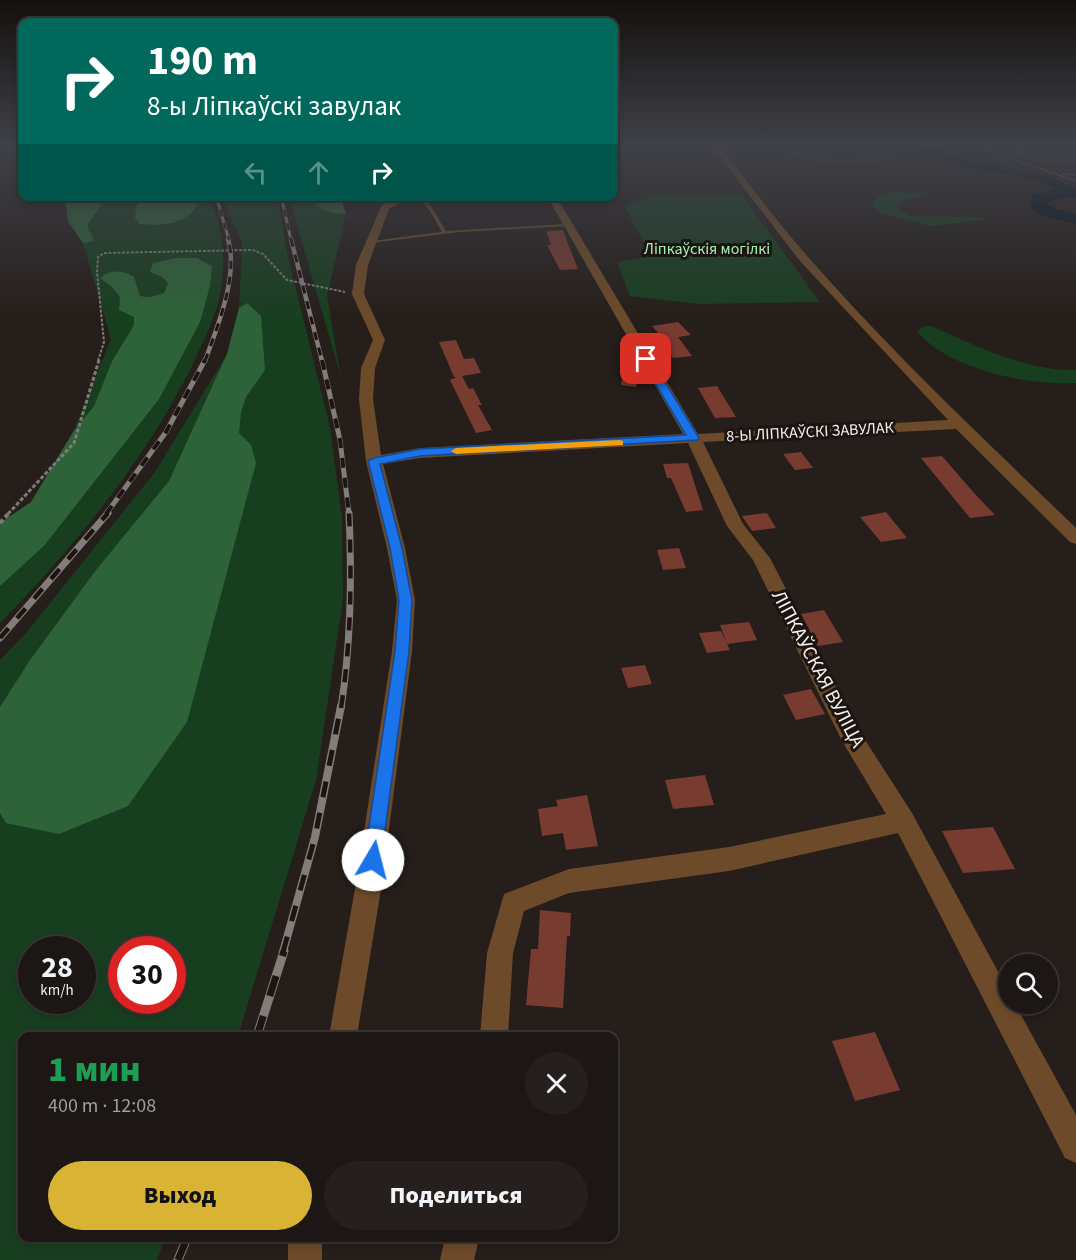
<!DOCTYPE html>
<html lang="ru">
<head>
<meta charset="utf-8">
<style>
  body { margin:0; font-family:"Source Sans 3",sans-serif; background:#251f1d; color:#f1f3f6; height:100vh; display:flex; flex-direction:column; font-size:22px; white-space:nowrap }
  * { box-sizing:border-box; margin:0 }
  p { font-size:20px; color:#a09fa0 }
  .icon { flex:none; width:33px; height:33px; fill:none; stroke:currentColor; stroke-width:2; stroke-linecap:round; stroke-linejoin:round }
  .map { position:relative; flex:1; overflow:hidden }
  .drawer { position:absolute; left:18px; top:1032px; width:600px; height:210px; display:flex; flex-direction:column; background:#1c1614; border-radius:12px; box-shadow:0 3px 9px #0003,0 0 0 2px #3a3534 }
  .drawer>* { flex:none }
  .hud { position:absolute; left:18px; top:18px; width:600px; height:183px; border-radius:12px; box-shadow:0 3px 9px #0003,0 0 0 2px #3a3534; background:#00695c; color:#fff; overflow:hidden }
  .buttons { position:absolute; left:998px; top:954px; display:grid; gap:12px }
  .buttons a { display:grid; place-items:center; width:60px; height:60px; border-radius:50%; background:#1c1614; box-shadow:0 3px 9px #0003,0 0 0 2px #3a3534; font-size:30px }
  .speed { position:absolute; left:18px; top:936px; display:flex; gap:12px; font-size:30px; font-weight:700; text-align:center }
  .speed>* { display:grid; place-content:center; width:78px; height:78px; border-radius:50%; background:#1c1614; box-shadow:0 3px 9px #0003,0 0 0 2px #3a3534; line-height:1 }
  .speed small { font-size:15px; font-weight:400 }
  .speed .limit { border:9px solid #d22; background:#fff; color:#111 }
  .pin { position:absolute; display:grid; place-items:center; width:51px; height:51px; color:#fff; margin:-26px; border-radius:12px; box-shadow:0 3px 9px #0006 }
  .me { position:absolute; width:66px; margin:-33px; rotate:8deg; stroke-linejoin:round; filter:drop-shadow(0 0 4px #0008) }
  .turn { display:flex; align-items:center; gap:21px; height:126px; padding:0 30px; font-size:27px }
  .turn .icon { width:78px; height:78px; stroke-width:2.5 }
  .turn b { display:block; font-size:42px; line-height:51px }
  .lanes { display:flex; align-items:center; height:57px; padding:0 30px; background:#0003; justify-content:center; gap:30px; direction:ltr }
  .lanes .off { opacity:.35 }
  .round { display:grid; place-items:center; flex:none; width:63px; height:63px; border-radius:32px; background:#251f1d }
  .head { display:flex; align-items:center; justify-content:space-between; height:102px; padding:0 30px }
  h1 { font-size:36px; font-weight:800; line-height:45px; color:#1e9e55 }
  .cta { display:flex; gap:12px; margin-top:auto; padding:12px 30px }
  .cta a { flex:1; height:69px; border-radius:36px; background:#d9b334; color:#111; font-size:24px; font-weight:800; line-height:69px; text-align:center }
  .cta a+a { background:#251f1d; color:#f1f3f6 }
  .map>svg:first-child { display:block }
  .green { fill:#183e20; fill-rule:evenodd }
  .forest { fill:#2e6339 }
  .water { fill:#01101c }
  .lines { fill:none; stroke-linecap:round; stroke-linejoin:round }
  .river { fill:#01101c; fill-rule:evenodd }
  .building { fill:#783b30 }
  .path-far3 { stroke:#807a77; stroke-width:1.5; stroke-dasharray:2 1.5; stroke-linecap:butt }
  .path-far2 { stroke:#807a77; stroke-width:2; stroke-dasharray:3 1.5; stroke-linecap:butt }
  .path-far1 { stroke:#807a77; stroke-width:3; stroke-dasharray:4 2; stroke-linecap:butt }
  .path { stroke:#807a77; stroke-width:4; stroke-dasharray:4.5 3; stroke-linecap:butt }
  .service { fill:#6d4b2a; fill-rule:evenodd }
  .minor { fill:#6d4b2a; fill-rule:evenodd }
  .rail-far5-casing { stroke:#837d79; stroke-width:3 }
  .rail-far4-casing { stroke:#837d79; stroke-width:4.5 }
  .rail-far3-casing { stroke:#837d79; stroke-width:5 }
  .rail-far2-casing { stroke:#837d79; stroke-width:7 }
  .rail-far1-casing { stroke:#837d79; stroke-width:8 }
  .rail-casing { stroke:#837d79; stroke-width:9 }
  .rail-far5 { stroke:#1b1411; stroke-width:2; stroke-dasharray:7; stroke-linecap:butt }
  .rail-far4 { stroke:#1b1411; stroke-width:3; stroke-dasharray:8; stroke-linecap:butt }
  .rail-far3 { stroke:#1b1411; stroke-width:4; stroke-dasharray:10; stroke-linecap:butt }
  .rail-far2 { stroke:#1b1411; stroke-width:4.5; stroke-dasharray:13; stroke-linecap:butt }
  .rail-far1 { stroke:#1b1411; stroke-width:5; stroke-dasharray:16; stroke-linecap:butt }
  .rail { stroke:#1b1411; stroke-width:7; stroke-dasharray:21; stroke-linecap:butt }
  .route { fill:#1a73e8; stroke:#114b97; stroke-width:1.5 }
  .slow { fill:#f59e0b }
  .labels { text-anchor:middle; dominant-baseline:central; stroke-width:6; stroke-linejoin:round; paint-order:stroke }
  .far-park-label { font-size:16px; fill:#a4f2b0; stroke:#1b1411 }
  .far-street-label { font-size:16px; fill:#f6f1ee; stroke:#1b1411 }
  .street-label { font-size:20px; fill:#f6f1ee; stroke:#1b1411 }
</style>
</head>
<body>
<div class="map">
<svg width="1076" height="1260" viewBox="0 0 1076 1260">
  <rect width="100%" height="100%" fill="#251e1a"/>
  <g class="green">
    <path d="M793 144 842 146 812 153C832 163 869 162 886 148L891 156C871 172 812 162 789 155L786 148Z"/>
    <path d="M1027 144H1052L1076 157V164C1056 167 1026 162 1010 150Z"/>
    <path d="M905 192 929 195 904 200 895 206 911 216 986 217 982 220 932 226 880 213 872 206 873 201C881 192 893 193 905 192Z"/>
    <polygon points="656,194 684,196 741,194 820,302 698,304 630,296 617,262 651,257 625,207"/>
    <path d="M65 197H208C223 223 226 260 221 289 218 313 202 344 192 366 144 462 75 546 0 623V586L44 546 210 286 150 272 162 277 168 283 164 293 150 297 140 296 134 277 101 278 112 287 135 317 134 325 112 361 94 406 73 432 111 339 83 243 68 221Z"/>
    <path d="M222 197H278L286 248 330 428 342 517 343 599 316 780 238 1036H22V1238H165L157 1260H0V660L26 633 155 472 227 354 239 308 242 243ZM32 950H82V1000H32ZM122 950H172V1000H122Z"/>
    <path d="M289 197H309C319 211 330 213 346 214L327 296 341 378Z"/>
    <path d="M924 326H931C980 347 1022 370 1076 370V383C1029 386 947 369 917 331Z"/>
  </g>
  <g class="forest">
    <polygon points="65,197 103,197 103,202 87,226 94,241 83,243 68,221"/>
    <path d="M142 197H194L200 200C188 225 165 226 140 224L135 218 136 207Z"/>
    <path d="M309 197H340L346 214C330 213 319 211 309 197Z"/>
    <path d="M176 258H197L212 266 210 286 200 322 159 399 44 546 0 586V523L31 502 73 432 94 406 112 361 134 325V317L119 310 120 297 112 287 100 278C111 269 123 270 134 277L140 296 150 297 164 293 168 283 162 277 150 272 153 263Z"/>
    <polygon points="247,303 261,316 265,370 246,397 241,412 239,433 251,445 256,463 187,722 128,806 59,834 6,823 0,813 0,707 30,660 96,570 169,481 227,354 239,308"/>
  </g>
  <path class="water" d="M923 144H945L944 148 954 157 1048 176 1076 189V198L1062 196 1053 201 1037 200 1031 195 1058 191C1019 166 965 179 924 152Z"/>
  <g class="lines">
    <polygon class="river" points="1069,185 1076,188 1075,194 1048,202 1048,204 1054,208 1076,214 1076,224 1042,216 1030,206 1033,195"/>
  </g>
  <g class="building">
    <polygon points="563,230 570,249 578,269 560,270 547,245 551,245 546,231"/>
    <polygon points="678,322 691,335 678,337 692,356 673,358 657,334 659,334 652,326"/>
    <polygon points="456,340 464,359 474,358 481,373 462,376 469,389 473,388 482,405 478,405 492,430 476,433 450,380 457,377 454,377 439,342"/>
    <polygon points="630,346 639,373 636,387 621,385"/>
    <polygon points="717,386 736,417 715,418 698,388"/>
    <polygon points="801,452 813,468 795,470 783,454"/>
    <polygon points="942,456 974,493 995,515 970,518 921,458"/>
    <polygon points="688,463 703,510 686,512 671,478 667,478 663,464"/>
    <polygon points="886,512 907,538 881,542 860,517"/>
    <polygon points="767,513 776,528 752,531 742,516"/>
    <polygon points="679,548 686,568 663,570 657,550"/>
    <polygon points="824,610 843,642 818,646 801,614"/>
    <polygon points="749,622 757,640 727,644 730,650 707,653 699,633 721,631 726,641 720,625"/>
    <polygon points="645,665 652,684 628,688 621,668"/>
    <polygon points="811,689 825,714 796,720 783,695"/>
    <polygon points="705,775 714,805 673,809 665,780"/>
    <polygon points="587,795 598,846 566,850 563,833 542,836 538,809 558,806 556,800"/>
    <polygon points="993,827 1015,869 963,873 942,831"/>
    <polygon points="540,910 571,913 570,936 567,936 563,1008 526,1005 531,949 538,949"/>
    <polygon points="875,1032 900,1090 855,1101 832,1041"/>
  </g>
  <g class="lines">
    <g class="path-far3">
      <polyline points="981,144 1004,156 1076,181"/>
      <polyline points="1063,174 1076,175"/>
    </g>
    <polyline class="path-far2" points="98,361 104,342 97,272 98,257 104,253 253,250 263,254 287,280 345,292"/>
    <polyline class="path-far1" points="8,514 74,443 99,360"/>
    <polyline class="path" points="0,523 9,513"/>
    <polygon class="service" points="423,196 434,211 446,231 568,224 570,225 568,226 459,232 370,243 370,242 372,241 442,232 430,211 418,196"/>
    <g class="minor">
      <path d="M710 144H718C748 182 777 222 809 258 892 353 985 440 1076 528V544L1070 542 956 429 703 442 743 524 770 558 858 729 912 813 1008 990V1004H1015L1076 1115V1163L1065 1158 898 833 729 871 569 893 524 911 513 953 508 1036H480L487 953 504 894 569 869 729 847 886 814 842 741 753 560 727 526 688 443 420 458 383 464 405 548 415 600 412 651 382 883 357 1036H329L356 883 392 651 397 600 387 548 366 461 359 399 361 368 373 340 352 294 356 265 382 205 398 196H410L389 209 368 265 364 294 385 340 375 368 373 399 381 455 420 448 683 434 547 196H556L698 434 948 420 800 261Z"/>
      <rect x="288" y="1238" width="34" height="22"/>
      <polygon points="445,1238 479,1238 474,1260 440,1260"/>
    </g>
    <defs>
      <g id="rail-far5">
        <polyline points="216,196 229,240"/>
        <polyline points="281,196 291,240"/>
      </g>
      <g id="rail-far4">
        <polyline points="291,239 322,361"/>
        <path d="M205 361C217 328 239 275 228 239"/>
      </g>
      <g id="rail-far3">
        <polyline points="322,360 340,440 349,514"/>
        <polyline points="106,514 166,432 205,360"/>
      </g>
      <g id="rail-far2">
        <polyline points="0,638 108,513"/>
        <path d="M341 708C351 644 352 578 349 513"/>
      </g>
      <polyline id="rail-far1" points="283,952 315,837 341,706"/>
      <g id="rail">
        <polyline points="257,1036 284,951"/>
        <polyline points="178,1260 187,1238"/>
      </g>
    </defs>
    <use href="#rail-far5" class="rail-far5-casing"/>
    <use href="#rail-far4" class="rail-far4-casing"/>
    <use href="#rail-far3" class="rail-far3-casing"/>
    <use href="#rail-far2" class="rail-far2-casing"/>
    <use href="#rail-far1" class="rail-far1-casing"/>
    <use href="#rail" class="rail-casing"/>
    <use href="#rail-far5" class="rail-far5"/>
    <use href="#rail-far4" class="rail-far4"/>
    <use href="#rail-far3" class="rail-far3"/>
    <use href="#rail-far2" class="rail-far2"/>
    <use href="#rail-far1" class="rail-far1"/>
    <use href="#rail" class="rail"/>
  </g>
  <linearGradient id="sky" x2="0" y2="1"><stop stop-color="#14100e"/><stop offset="0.45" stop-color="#404149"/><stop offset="1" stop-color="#404149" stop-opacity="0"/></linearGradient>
  <rect width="1076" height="320" fill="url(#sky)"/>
  <polygon class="route" points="646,356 651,359 699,438 697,440 420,456 380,464 402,548 412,600 409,651 381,860 379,865 373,868 366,865 364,860 395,651 399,600 390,548 368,461 374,458 420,449 686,435 641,359"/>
  <polygon class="slow" points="620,440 623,441 623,445 456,454 451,451 456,448"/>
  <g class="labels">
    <g class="far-park-label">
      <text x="707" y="249">Ліпкаўскія могілкі</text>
    </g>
    <g class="far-street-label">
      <text transform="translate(810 432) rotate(-3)">8-Ы ЛІПКАЎСКІ ЗАВУЛАК</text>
    </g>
    <g class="street-label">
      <text transform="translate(818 669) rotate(62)">ЛІПКАЎСКАЯ ВУЛІЦА</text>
    </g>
  </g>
</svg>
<div class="buttons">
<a><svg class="icon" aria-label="search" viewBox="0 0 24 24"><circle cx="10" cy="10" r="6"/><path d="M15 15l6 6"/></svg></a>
</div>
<div class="speed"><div>28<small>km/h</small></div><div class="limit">30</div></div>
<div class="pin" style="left:646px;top:359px;background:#d93025"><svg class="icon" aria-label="arrive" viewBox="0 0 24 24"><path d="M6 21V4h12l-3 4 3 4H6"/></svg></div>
<svg class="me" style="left:373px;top:860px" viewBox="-20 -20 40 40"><circle r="19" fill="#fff"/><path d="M0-13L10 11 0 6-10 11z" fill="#1a73e8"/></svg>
<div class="hud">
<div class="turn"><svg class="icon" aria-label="right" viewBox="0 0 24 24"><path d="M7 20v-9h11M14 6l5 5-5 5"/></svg><div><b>190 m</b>8-ы Ліпкаўскі завулак</div></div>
<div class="lanes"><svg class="icon off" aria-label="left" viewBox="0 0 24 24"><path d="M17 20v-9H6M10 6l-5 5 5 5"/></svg><svg class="icon off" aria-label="ahead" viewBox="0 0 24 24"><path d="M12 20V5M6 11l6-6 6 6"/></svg><svg class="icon" aria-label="right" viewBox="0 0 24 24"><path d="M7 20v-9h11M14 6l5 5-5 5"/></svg></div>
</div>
<section class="drawer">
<div class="head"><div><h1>1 мин</h1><p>400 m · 12:08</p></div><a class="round"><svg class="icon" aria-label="close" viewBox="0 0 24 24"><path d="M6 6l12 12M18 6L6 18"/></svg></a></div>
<div class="cta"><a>Выход</a><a>Поделиться</a></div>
</section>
</div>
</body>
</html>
